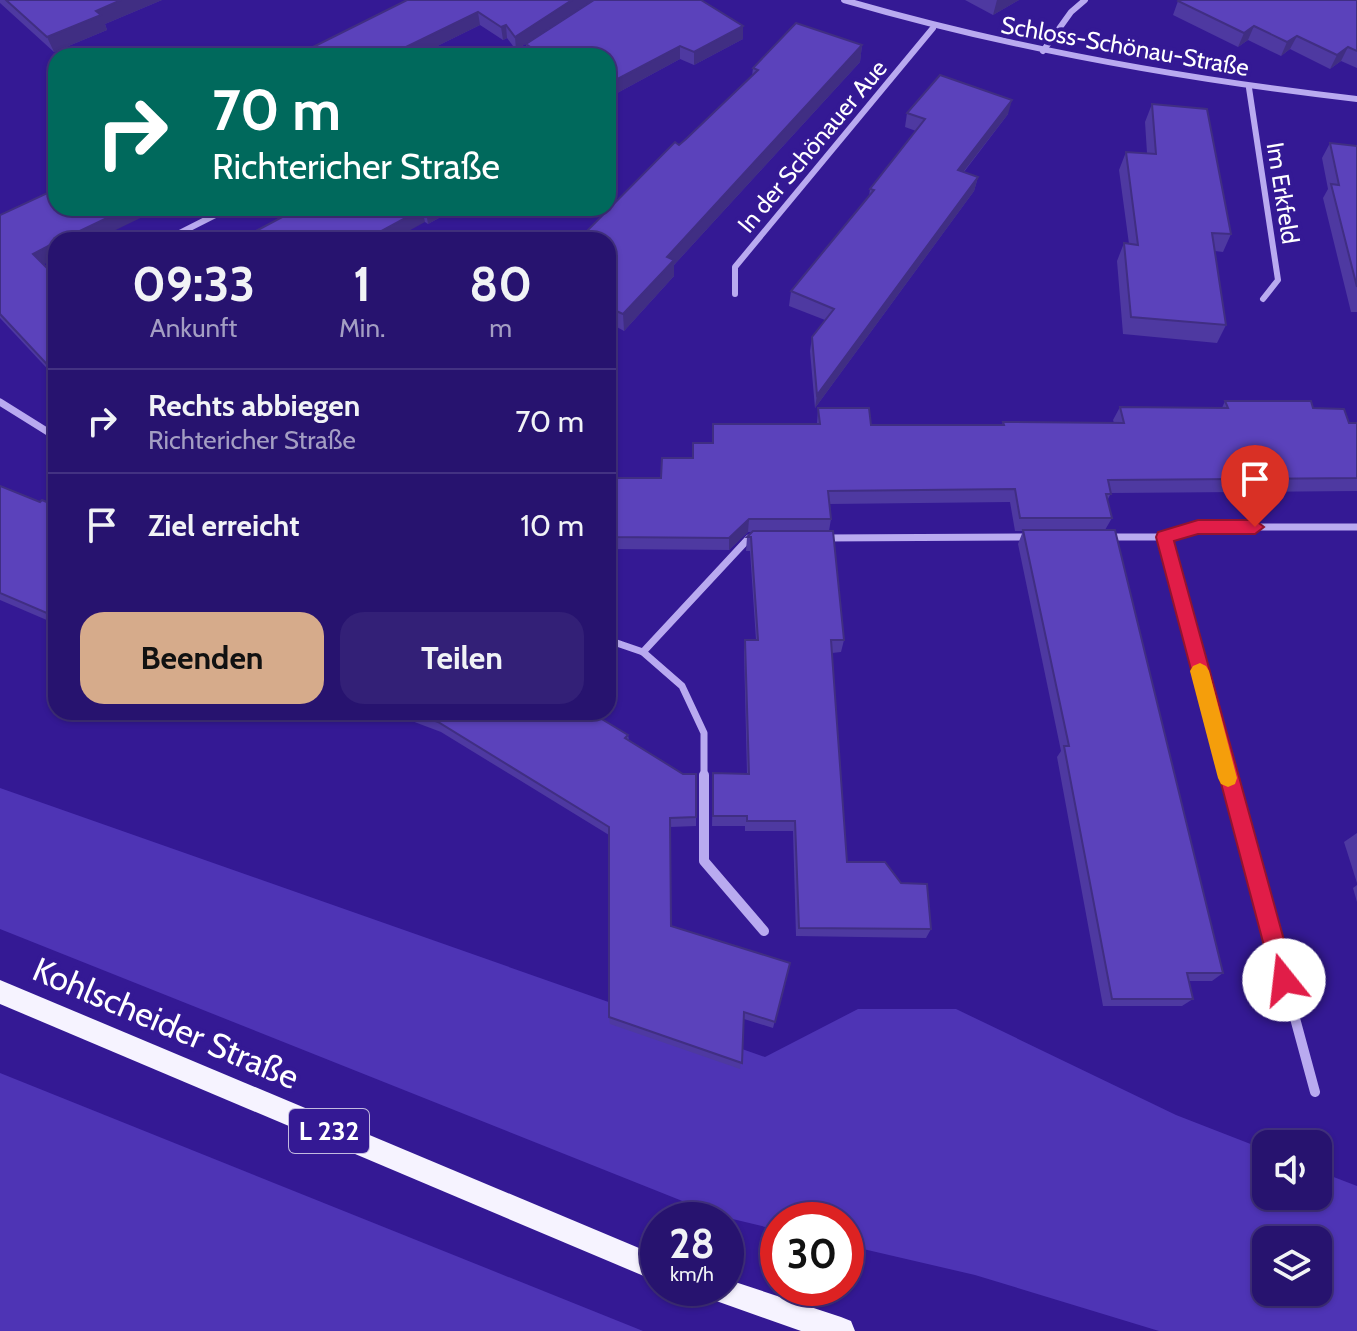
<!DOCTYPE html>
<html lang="de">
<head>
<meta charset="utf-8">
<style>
  body { margin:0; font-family:Cabin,sans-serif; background:#332077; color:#f1f3f6; height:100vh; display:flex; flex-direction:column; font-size:30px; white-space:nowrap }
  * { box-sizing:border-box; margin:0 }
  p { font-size:26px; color:#a49ec3 }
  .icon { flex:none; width:44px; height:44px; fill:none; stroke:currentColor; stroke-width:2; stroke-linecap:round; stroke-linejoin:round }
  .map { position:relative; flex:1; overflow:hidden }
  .panel { position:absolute; left:48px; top:232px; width:568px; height:488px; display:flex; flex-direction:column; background:#27136f; border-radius:24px; box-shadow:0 2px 6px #0004,0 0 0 2px #433282 }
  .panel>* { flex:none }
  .top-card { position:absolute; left:48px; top:48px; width:568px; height:168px; border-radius:24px; box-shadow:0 2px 6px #0004,0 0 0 2px #433282; background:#00695c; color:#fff; overflow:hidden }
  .buttons { position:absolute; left:1252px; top:1130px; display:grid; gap:16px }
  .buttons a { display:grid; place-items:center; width:80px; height:80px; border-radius:16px; background:#27136f; box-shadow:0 2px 6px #0004,0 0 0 2px #433282; font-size:40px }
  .speed { position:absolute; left:640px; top:1202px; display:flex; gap:16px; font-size:40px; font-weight:700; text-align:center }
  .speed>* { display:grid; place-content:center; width:104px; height:104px; border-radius:50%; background:#27136f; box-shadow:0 2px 6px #0004,0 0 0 2px #433282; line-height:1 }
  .speed small { font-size:20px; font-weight:400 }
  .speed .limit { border:12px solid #d22; background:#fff; color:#111 }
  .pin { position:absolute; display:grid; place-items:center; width:68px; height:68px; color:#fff; margin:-82px -34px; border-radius:50% 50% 50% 0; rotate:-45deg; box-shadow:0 0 8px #0007 }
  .pin .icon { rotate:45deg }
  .me { position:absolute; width:88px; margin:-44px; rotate:344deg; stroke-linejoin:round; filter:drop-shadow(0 0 6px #0008) }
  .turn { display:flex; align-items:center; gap:28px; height:168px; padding:0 32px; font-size:36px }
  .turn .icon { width:104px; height:104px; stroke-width:2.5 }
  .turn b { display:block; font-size:56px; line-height:68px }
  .eta { display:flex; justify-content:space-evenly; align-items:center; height:136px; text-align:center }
  .eta b { font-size:48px; font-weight:800; line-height:56px }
  .action { display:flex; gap:16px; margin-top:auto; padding:16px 32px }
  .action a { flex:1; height:92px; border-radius:24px; background:#d6ab8b; color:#111; font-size:32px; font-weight:800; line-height:92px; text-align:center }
  .action a+a { background:#332077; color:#f1f3f6 }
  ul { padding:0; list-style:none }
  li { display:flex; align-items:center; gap:24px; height:104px; padding:0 32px; border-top:2px solid #433282 }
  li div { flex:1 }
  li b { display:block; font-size:30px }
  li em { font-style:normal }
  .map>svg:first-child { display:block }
  .green { fill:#4e34b5; fill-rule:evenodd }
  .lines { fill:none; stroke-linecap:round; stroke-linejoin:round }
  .street-far2 { stroke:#b9aaf0; stroke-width:6 }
  .street-far1 { stroke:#b9aaf0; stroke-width:7 }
  .street { stroke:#b9aaf0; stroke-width:10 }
  .primary { fill:#f6f3ff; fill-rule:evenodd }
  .wall { fill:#4e39a1 }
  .shaded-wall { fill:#402e83 }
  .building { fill:#5b42bb; stroke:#402e83; stroke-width:2 }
  .route { fill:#e11d48; stroke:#92132f; stroke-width:2 }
  .slow { fill:#f59e0b }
  .labels { text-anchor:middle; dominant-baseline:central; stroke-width:8; stroke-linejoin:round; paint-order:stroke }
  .far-street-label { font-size:24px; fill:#fff; stroke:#341994 }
  .shield { fill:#341994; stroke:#c2badf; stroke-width:2 }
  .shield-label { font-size:26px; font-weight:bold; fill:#fff }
  .near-street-label { font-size:34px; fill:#fff; stroke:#341994 }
</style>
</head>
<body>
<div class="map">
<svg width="1357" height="1331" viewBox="0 0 1357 1331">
  <rect width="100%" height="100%" fill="#341994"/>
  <g class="green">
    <path d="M0 788 765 1057 858 1009H956L1176 1115 1266 1150V1196H1318V1171L1357 1186V1331H1159L975 1275 846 1245V1220H778V1230L720 1216 0 929ZM1266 1240H1318V1292H1266Z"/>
    <polygon points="0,1073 643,1331 0,1331"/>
  </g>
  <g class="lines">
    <g class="street-far2">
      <path d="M844 0C1012 49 1183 79 1357 99"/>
      <polyline points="1043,51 1071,12 1085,0"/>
      <polyline points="518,56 533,46"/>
      <polyline points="1249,88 1278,280 1263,299"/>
      <polyline points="166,240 229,208"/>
      <polyline points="735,294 735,267 933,28"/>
    </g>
    <g class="street-far1">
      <polyline points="0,402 56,437"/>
      <polyline points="1107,537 1164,537 1198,527 1357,527"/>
      <polyline points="1164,537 1229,777"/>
      <polyline points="823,538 1030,537"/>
      <polyline points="608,640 643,652 749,538 754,538"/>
      <polyline points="643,652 682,686 704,733 704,777"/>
    </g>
    <g class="street">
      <polyline points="704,775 704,861 764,931"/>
      <polyline points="1229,775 1315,1092"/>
    </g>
    <g class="primary">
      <polygon points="0,980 658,1256 658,1282 0,1004"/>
      <polygon points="726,1279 841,1317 851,1321 855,1331 801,1331 705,1297 701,1288 726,1288"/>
    </g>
  </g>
  <g class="wall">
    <polygon points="0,0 162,0 105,24 107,30 54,52 0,3"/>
    <polygon points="407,0 593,0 516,50 507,38 503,40 480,25 417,56 295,56"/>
    <polygon points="965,0 1019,0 993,15"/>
    <polygon points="1357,0 1357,68 1341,61 1330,69 1290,49 1281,56 1248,40 1238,47 1173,15 1178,1"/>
    <polygon points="743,39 694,65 680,59 608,98 608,56 527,56 526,44"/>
    <polygon points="862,45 860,62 674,265 674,276 624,331 615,326 608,240 679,145 752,76 753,68"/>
    <polygon points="1152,104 1231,234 1223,252 1215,251 1226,325 1217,343 1123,334 1117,261 1124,243 1129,244 1119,170 1126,152 1147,153 1145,122"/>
    <polygon points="907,113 1008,114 964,172 978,177 974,191 815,408 810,351 812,337 825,320 789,306 791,291 869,197 870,189 916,131 905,127"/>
    <polygon points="1330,143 1357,146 1357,312 1351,312 1323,198 1328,189 1322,158"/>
    <polygon points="299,208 457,208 428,224 425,222"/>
    <polygon points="0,215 56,277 56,378 0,318"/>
    <polygon points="1225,401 1313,408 1349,423 1357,423 1357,491 1111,493 1107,501 1112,518 1105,530 1223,973 1212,981 1189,981 1193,999 1182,1006 1103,1006 1057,757 1061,751 1018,544 1023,531 1015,531 1010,502 830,504 831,519 829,531 844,640 841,652 832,653 847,862 931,929 926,938 796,936 793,831 745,831 745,826 712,826 713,773 747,774 744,652 745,640 756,640 750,551 746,551 747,537 753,532 748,532 729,550 608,549 608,478 661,478 693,458 712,443 817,424 818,408 871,425 1002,425 1003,422 1114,423 1113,420 1120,407 1222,408"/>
    <polygon points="0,486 40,502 56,506 56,624 0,600"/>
    <polygon points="388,712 590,712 628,735 629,740 683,774 696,774 696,826 670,827 671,926 790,963 773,1028 744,1019 740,1069 610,1024 609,1017 609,835 441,732"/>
    <polygon points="1357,833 1357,883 1344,842"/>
    <polygon points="1357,885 1357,902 1353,888"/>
  </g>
  <g class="shaded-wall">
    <polygon points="121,0 162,0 105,24 107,30 54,52 47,37 96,11"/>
    <polygon points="572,0 593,0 516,50 515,37"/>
    <polygon points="997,0 1019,0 993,15"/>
    <polygon points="478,12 480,25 417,56 394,56 402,49"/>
    <polygon points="506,25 507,38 503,40 501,27"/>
    <polygon points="743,26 743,39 694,65 694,52"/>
    <polygon points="1254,26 1248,40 1238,47 1244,33"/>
    <polygon points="1297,36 1290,49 1281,56 1287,42"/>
    <polygon points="862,45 860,62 674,265 674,276 624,331 623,314 667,257"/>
    <polygon points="680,46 680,59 608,98 608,84"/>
    <polygon points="1348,47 1341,61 1330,69 1337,55"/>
    <polygon points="1012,100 1008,114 954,184 958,170"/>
    <polygon points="978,177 974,191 815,408 817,395"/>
    <polygon points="128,208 161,208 95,240 61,240"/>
    <polygon points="432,208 457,208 428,224 426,212"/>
    <polygon points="422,209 425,222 392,240 365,240"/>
    <polygon points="56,242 56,259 40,266 33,254"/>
    <polygon points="614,310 615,326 608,333 608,316"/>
    <polygon points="749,519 748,532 729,550 729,538"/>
  </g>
  <g class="building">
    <polygon points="6,0 121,0 96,11 101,15 47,37"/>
    <polygon points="407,0 572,0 515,37 506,25 501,27 478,12 402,49 405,51 394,56 295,56"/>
    <polygon points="594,0 701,0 743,26 694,52 680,46 608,84 608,56 543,56 526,44"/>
    <polygon points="1179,0 1357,0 1357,51 1348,47 1337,55 1297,36 1287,42 1254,26 1244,33 1178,1"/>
    <polygon points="796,23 862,45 667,257 674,260 623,314 614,310 608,316 608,240 578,240 675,142 679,145 686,139 758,70 753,68"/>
    <polygon points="940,75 1012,100 958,170 978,177 817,395 812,337 834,309 791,291 874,190 870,189 925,119 907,113"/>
    <polygon points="1152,104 1207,109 1231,234 1212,233 1226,325 1131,317 1124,243 1138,245 1126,152 1156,154"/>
    <polygon points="1330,143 1357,146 1357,287 1331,184 1339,185"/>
    <polygon points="56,189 56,208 128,208 61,240 56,240 56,242 33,254 56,277 56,374 0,314 0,215"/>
    <polygon points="299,208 432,208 426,212 422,209 365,240 239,240"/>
    <polygon points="1225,401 1311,401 1313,408 1344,409 1349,423 1357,423 1357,478 1108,480 1111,494 1106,494 1112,518 1020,518 1015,489 828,491 831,519 749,519 729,538 608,537 608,478 661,478 662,458 693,458 693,443 713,443 713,424 820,424 818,408 869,408 871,425 1004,425 1003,422 1124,423 1120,407 1228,408"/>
    <polygon points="0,486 40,502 42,500 56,506 56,617 0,593"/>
    <polygon points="1023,530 1115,530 1223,973 1187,973 1193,999 1112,999 1064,746 1069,746"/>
    <polygon points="753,531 833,531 844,640 831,640 847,862 885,862 901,883 927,884 931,929 799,928 795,821 747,821 747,816 713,816 713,773 749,774 745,640 758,640 751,537 747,537"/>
    <polygon points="411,712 590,712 628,735 625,738 683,774 696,774 696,817 670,818 671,926 790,963 775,1022 744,1012 742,1063 609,1017 609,827 438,722"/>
  </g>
  <polygon class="route" points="1198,520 1255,520 1264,527 1255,534 1198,534 1174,541 1295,980 1292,988 1284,991 1276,988 1273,980 1156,537 1158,532"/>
  <polygon class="slow" points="1200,663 1206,666 1209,671 1237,778 1235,784 1228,787 1221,784 1218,778 1190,671 1193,666"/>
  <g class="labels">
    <g class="far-street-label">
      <text transform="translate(1125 46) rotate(10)">Schloss-Schönau-Straße</text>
      <text transform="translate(812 146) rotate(-50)">In der Schönauer Aue</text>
      <text transform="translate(1283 193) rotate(81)">Im Erkfeld</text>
    </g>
    <rect class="shield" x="289" y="1109" width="80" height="44" rx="6"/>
    <g class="shield-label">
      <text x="329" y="1131">L 232</text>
    </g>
    <g class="near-street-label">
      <text transform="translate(166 1023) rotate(23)">Kohlscheider Straße</text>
    </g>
  </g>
</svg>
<div class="buttons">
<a><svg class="icon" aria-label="sound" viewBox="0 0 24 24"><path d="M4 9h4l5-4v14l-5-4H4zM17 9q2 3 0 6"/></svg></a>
<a><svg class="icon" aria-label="layers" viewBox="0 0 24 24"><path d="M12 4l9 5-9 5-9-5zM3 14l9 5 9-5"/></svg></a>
</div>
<div class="speed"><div>28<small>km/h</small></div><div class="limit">30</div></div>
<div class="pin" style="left:1255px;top:527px;background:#d93025"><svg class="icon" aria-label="arrive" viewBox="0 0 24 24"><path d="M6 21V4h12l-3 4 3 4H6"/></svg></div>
<svg class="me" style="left:1284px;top:980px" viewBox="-20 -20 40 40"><circle r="19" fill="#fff"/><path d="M0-13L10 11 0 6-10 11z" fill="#e11d48"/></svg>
<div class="top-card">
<div class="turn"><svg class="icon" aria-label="right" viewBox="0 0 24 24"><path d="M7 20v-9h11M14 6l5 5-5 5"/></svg><div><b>70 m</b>Richtericher Straße</div></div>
</div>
<section class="panel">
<div class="eta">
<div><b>09:33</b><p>Ankunft</p></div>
<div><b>1</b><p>Min.</p></div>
<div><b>80</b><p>m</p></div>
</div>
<ul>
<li><svg class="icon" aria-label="right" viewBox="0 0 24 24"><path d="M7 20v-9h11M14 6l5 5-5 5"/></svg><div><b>Rechts abbiegen</b><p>Richtericher Straße</p></div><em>70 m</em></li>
<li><svg class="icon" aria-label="arrive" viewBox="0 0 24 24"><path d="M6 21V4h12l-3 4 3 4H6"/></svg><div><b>Ziel erreicht</b></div><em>10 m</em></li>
</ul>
<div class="action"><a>Beenden</a><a>Teilen</a></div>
</section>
</div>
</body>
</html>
